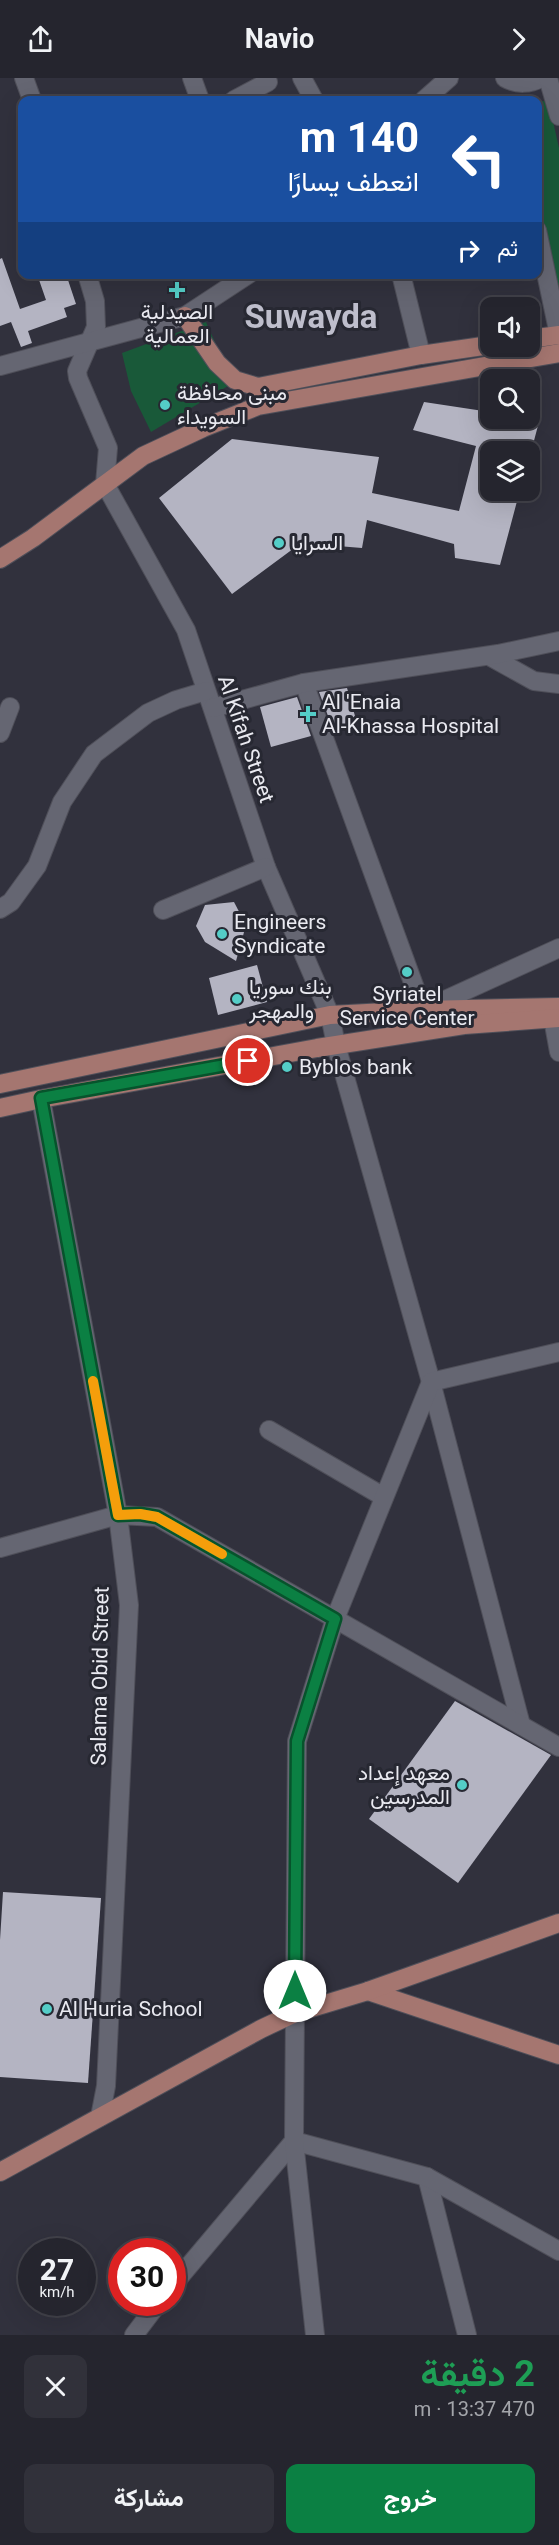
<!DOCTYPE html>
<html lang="ar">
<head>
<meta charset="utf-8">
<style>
  body { margin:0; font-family:Roboto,Vazirmatn,sans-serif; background:#31313a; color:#f1f3f6; direction:rtl; height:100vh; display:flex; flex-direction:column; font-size:22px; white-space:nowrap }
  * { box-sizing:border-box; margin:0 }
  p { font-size:20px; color:#a3a5aa }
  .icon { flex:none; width:33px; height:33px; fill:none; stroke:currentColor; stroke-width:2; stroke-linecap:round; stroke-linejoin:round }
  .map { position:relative; height:2257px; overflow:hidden; direction:ltr }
  .details { display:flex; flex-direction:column; background:#25252e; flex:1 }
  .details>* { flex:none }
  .guide { position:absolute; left:18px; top:18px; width:524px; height:183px; border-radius:12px; box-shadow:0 6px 24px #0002,0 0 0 2px #42424a; direction:rtl; background:#1a4fa0; color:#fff; overflow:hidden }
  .buttons { position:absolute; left:480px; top:219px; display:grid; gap:12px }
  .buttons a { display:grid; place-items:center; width:60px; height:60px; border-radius:12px; background:#25252e; box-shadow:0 6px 24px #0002,0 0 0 2px #42424a; font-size:30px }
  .speed { position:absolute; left:18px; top:2160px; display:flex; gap:12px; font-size:30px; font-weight:700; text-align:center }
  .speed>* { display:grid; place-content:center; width:78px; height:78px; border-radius:50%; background:#25252e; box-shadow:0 6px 24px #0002,0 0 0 2px #42424a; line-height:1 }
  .speed small { font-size:15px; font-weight:400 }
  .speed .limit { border:9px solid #d22; background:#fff; color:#111 }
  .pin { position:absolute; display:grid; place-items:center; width:51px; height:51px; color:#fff; margin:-26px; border:3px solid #fff; border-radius:50%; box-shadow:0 2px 6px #0007 }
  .me { position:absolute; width:66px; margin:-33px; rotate:0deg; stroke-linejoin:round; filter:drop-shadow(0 0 4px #0008) }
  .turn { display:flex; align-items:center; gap:21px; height:126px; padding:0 24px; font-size:27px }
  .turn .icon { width:78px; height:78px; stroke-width:2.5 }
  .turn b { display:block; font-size:42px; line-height:51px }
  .then { display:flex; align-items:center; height:57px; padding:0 24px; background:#0003; gap:12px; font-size:22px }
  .round { display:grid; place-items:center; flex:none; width:63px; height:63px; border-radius:12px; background:#31313a }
  .headline { display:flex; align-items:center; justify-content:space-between; height:102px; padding:0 24px }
  h1 { font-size:36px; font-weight:700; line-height:45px; color:#1e9e55 }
  .action { display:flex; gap:12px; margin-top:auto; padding:12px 24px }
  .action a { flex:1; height:69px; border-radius:12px; background:#0b8043; color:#fff; font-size:24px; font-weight:700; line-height:69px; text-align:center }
  .action a+a { background:#31313a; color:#f1f3f6 }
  header { display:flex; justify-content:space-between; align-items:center; height:78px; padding:0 24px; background:#25252e; font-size:27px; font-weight:700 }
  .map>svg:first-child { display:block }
  .green { fill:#195939 }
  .building { fill:#b4b4c2 }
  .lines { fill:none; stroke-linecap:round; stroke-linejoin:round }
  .minor-casing { stroke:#4f4f59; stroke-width:20 }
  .major-casing { stroke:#4f4f59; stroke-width:20 }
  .minor { stroke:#656672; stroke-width:18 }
  .major { stroke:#a57670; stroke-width:18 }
  .route-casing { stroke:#07532c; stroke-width:15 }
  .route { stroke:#0b8043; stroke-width:10 }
  .slow { stroke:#f59e0b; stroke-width:10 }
  .poi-dot { fill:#54cdc7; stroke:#272832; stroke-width:2 }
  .labels { text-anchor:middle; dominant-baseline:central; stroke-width:6; stroke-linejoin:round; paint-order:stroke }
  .poi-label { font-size:21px; fill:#eaeaf1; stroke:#272832; text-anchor:start }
  .street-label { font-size:21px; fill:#eaeaf1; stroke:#272832 }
  .town-label { font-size:33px; font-weight:bold; fill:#bebecc; stroke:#272832 }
</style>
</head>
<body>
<header><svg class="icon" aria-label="forward" viewBox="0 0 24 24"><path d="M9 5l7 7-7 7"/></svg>Navio<svg class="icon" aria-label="share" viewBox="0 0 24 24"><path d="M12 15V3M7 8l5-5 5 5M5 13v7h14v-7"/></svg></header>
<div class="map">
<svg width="559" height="2257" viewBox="0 0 559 2257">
  <rect width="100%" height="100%" fill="#31313d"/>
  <g class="green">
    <polygon points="544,23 552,39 559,70 559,216 537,112 537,24"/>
    <polygon points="206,244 233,305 151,354 131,313 122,275"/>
  </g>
  <g class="building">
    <polygon points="2,180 20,231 46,222 37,196 66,196 76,226 64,230 67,239 28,253 32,265 21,269 11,244 0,248 0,181"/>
    <polygon points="424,324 490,334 490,340 540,340 531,374 490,374 490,412 520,412 500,487 455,480 454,466 367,442 362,470 301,465 232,516 159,420 232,361 379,379 372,415 459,433 476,368 413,352"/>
    <polygon points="347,610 357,645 333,651 319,614"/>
    <polygon points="297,619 311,658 271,669 260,629"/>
    <polygon points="234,824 246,847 236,883 205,864 196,848 205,827"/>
    <polygon points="257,887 267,924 218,937 209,900"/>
    <polygon points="455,1623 551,1677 458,1805 369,1741"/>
    <polygon points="3,1814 101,1820 88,2005 0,1999 0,1862"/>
  </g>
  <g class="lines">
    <defs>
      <g id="minor">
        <polyline points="24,0 32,22"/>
        <polyline points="192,0 200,22"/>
        <polyline points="302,0 314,22"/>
        <path d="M505 0C517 7 530 6 541 0"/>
        <polyline points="548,0 559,38"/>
        <polyline points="234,22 268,4 266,0"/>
        <polyline points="424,22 449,0"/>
        <polyline points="537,152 559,257"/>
        <polyline points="87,196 95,223 96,249 77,293 78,300 108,370 105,406 186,552 266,789 330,937 336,967 431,1304 521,1647"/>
        <polyline points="401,196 421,277"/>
        <polyline points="0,288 185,238 249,196"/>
        <polyline points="489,578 534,603 559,606"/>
        <polyline points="304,605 423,932 559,870"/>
        <polyline points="213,630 304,605 498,576 559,563"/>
        <polyline points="0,655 10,629"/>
        <polyline points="0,831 11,824 37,788 62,724 94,676 148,635 176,622 206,613"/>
        <polyline points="163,832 266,789"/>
        <polyline points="553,941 559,974"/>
        <polyline points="41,1021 118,1437 129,1527 106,2008 100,2039"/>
        <polyline points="269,1352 384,1419"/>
        <polyline points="0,1470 118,1437 157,1439 559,1669"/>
        <polyline points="427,2099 467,2257"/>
        <polyline points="172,2208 294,2063 427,2099 559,2173"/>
        <polyline points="134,2257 159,2224"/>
        <polyline points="315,2257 294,2063 297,1663 335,1541 431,1304 559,1274"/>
      </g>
      <g id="major">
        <polyline points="185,238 217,285 235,302 258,309 421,277 490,267"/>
        <polyline points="530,261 559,257"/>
        <polyline points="0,481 33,460 143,378 203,350 258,328 559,275"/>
        <polyline points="0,1006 330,937 423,932 559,929"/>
        <polyline points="0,1030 41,1021 317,970 464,947 559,940"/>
        <polyline points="368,1913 559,1977"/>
        <polyline points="0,2094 261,1951 295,1935 368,1913 559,1845"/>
      </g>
    </defs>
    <use href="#minor" class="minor-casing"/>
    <use href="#major" class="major-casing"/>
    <use href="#minor" class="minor"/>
    <use href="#major" class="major"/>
  </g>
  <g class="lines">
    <defs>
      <polyline id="route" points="248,983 41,1020 118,1437 140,1436 157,1439 335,1541 297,1663 295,1913"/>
    </defs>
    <use href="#route" class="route-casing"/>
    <use href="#route" class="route"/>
    <polyline class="slow" points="93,1303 118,1437 140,1436 157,1439 222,1476"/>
  </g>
  <g class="poi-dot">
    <path d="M174 203h6v6h6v6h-6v6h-6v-6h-6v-6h6z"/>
    <circle cx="165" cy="327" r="6"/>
    <circle cx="279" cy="465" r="6"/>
    <path d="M305 627h6v6h6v6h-6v6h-6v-6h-6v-6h6z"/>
    <circle cx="222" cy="856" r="6"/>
    <circle cx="407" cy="894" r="6"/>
    <circle cx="237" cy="921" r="6"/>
    <circle cx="287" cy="989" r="6"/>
    <circle cx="462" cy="1707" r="6"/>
    <circle cx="47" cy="1931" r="6"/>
  </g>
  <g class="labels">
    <g class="poi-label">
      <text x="177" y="234" text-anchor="middle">الصيدلية<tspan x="177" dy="24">العمالية</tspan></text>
      <text x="177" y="315">مبنى محافظة<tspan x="177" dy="24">السويداء</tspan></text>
      <text x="291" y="465">السرايا</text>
      <text x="322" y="624">Al 'Enaia<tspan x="322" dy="24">Al-Khassa Hospital</tspan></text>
      <text x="234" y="844">Engineers<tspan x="234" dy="24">Syndicate</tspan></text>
      <text x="249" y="909">بنك سوريا<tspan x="249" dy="24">والمهجر</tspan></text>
      <text x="407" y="916" text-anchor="middle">Syriatel<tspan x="407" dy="24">Service Center</tspan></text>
      <text x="299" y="989">Byblos bank</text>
      <text x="450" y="1695" text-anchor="end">معهد إعداد<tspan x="450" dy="24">المدرسين</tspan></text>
      <text x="59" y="1931">Al Huria School</text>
    </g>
    <g class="street-label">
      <text transform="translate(246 661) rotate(71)">Al Kifah Street</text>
      <text transform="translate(100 1598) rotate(-89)">Salama Obid Street</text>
    </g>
    <g class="town-label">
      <text x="311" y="238">Suwayda</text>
    </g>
  </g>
</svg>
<div class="buttons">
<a><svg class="icon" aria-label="sound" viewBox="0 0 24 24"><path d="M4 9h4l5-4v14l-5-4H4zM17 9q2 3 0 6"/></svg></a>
<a><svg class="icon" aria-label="search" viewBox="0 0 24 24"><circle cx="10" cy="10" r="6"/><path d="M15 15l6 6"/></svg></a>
<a><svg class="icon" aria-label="layers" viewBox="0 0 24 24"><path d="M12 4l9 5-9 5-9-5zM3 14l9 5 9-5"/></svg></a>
</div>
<div class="speed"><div>27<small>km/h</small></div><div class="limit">30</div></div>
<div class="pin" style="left:248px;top:983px;background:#d93025"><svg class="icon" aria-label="arrive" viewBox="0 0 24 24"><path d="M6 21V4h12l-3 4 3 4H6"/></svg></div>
<svg class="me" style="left:295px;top:1913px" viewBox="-20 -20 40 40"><circle r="19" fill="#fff"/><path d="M0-13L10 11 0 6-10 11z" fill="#0b8043"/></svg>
<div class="guide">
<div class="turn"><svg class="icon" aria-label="left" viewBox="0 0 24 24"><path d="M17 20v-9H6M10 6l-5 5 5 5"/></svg><div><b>140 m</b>انعطف يسارًا</div></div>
<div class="then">ثم<svg class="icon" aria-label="right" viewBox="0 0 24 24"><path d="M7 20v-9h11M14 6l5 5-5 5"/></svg></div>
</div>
</div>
<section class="details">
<div class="headline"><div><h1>2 دقيقة</h1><p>470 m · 13:37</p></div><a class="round"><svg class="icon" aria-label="close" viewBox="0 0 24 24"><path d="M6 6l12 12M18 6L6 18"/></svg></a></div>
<div class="action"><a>خروج</a><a>مشاركة</a></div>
</section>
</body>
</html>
